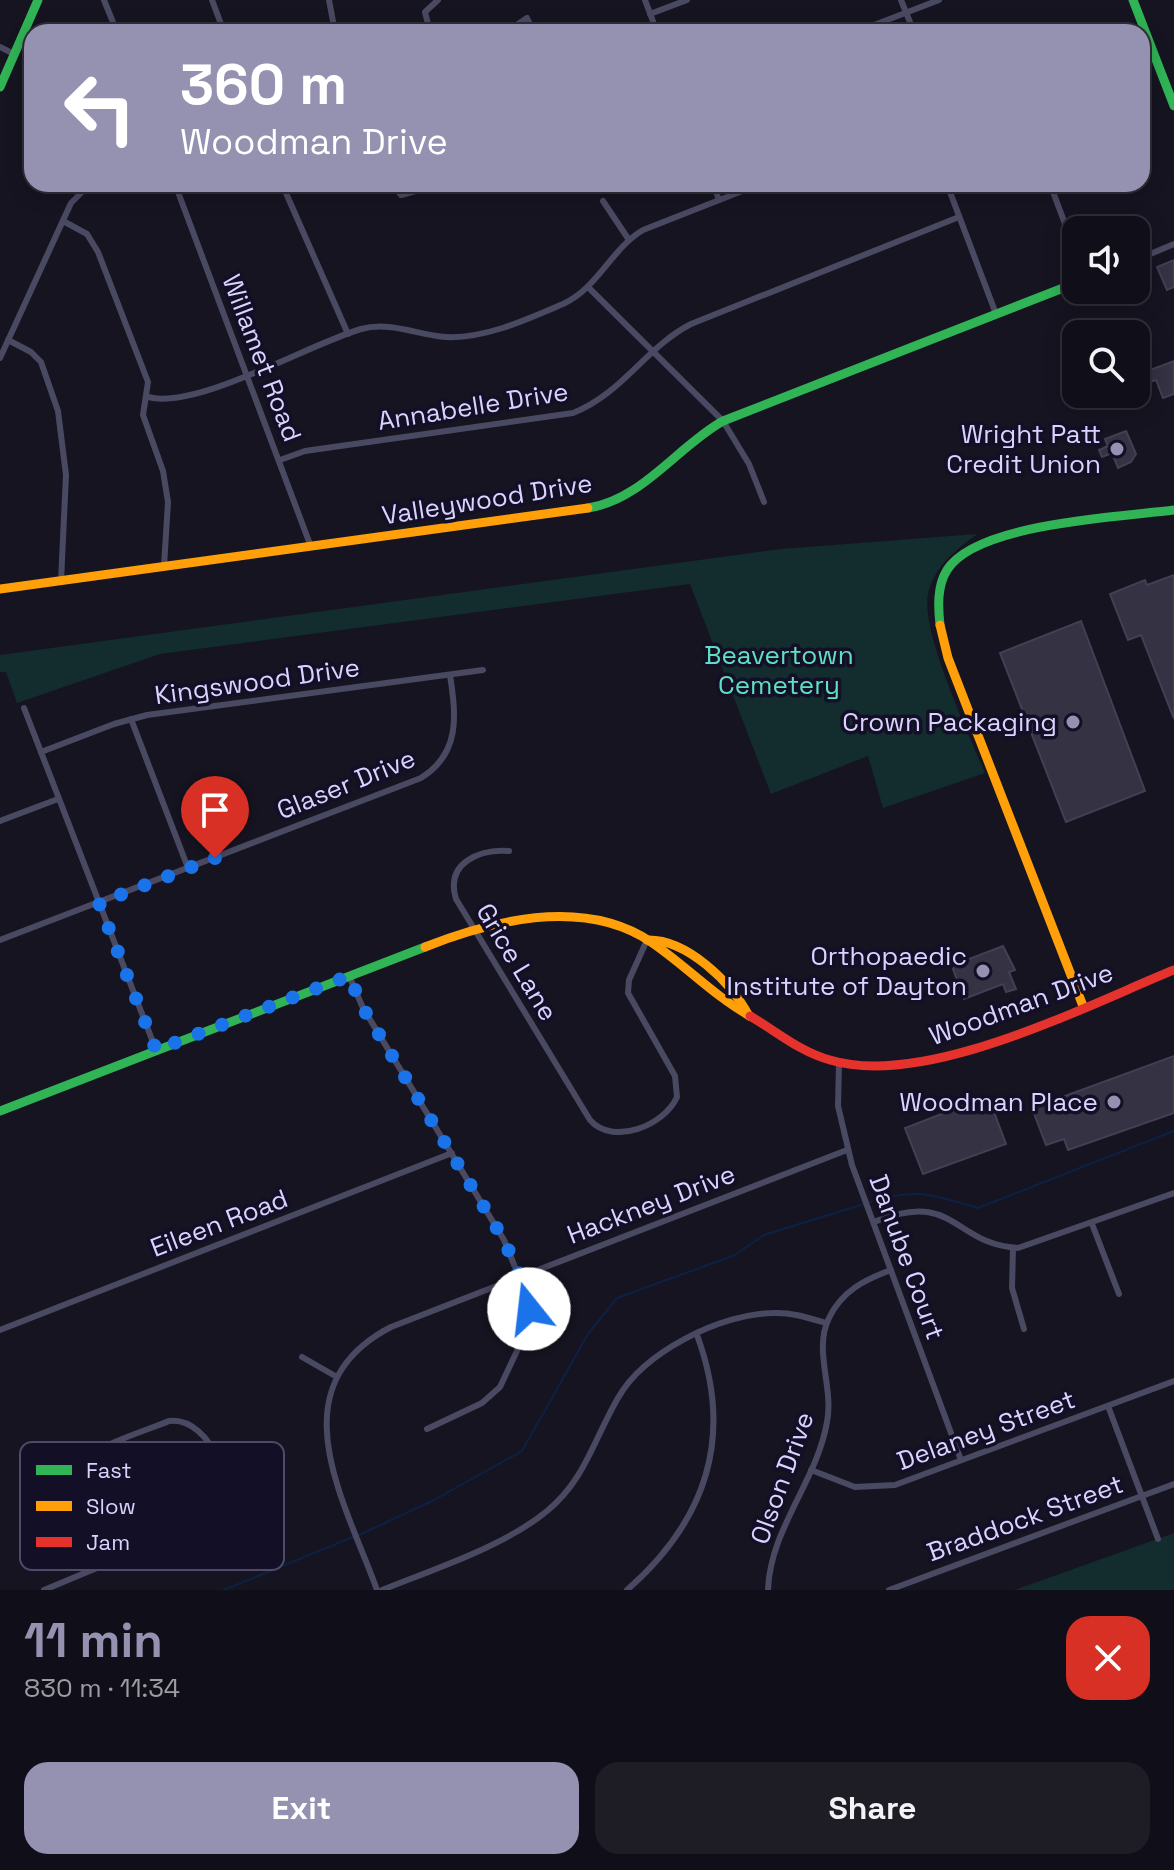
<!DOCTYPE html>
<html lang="en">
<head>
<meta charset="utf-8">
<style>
  body { margin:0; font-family:"Space Grotesk",sans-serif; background:#1e1d26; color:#f1f3f6; height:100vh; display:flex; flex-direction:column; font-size:30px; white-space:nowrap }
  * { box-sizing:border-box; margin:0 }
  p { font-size:26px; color:#9c9ca2 }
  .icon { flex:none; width:44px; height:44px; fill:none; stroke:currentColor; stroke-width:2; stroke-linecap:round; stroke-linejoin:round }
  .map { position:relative; height:1590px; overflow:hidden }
  .sheet { display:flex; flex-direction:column; background:#100f19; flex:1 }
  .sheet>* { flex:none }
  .top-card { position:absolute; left:24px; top:24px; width:1126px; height:168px; border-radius:24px; box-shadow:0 4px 20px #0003,0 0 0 2px #302f38; background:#9591b1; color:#fff; overflow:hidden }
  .controls { position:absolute; left:1062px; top:216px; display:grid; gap:16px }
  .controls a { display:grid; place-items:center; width:88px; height:88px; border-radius:16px; background:#100f19; box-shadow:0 4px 20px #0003,0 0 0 2px #302f38; font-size:40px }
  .pin { position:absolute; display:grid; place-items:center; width:68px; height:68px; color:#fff; margin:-82px -34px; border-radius:50% 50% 50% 0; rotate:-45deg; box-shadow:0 0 8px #0007 }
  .pin .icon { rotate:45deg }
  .me { position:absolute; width:88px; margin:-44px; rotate:344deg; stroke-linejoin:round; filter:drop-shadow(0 0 6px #0008) }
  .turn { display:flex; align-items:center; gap:28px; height:168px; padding:0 24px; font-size:36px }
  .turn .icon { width:104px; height:104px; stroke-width:2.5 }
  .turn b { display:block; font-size:56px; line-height:68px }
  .round { display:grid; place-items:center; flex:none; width:84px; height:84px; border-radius:24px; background:#1e1d26 }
  .headline { display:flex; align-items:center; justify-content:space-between; height:136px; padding:0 24px }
  h1 { font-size:48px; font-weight:700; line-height:60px; color:#9591b1 }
  .action { display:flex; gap:16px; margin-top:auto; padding:16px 24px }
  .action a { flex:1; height:92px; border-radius:24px; background:#9591b1; color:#fff; font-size:32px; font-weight:700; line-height:92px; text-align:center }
  .action a+a { background:#1e1d26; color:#f1f3f6 }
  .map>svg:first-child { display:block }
  .green { fill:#132c2d }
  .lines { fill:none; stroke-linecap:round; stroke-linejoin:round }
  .stream { stroke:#0d2144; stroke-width:2 }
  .building { fill:#343243; stroke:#433f54; stroke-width:2 }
  .street { stroke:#4a4962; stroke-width:6 }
  .fast { stroke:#30b455; stroke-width:9 }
  .slow { stroke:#ff9f0a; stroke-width:9 }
  .jam { stroke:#e5322d; stroke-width:9 }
  .route { stroke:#1a73e8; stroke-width:14; stroke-dasharray:0 25.2 }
  .poi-dot { fill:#9591b1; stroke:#130f26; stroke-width:3 }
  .labels { text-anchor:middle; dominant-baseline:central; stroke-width:7; stroke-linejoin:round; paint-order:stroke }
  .street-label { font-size:26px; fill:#d9d4ff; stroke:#130f26 }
  .poi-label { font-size:26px; fill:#d9d4ff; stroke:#130f26; text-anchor:end }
  .park-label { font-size:26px; fill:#5fe0c0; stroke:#130f26 }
  .key { fill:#130f26; stroke:#4e4a67; stroke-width:2 }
  .key-label { font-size:22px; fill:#d9d4ff }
</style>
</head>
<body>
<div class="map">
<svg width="1174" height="1590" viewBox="0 0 1174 1590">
  <rect width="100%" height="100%" fill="#161421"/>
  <g class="green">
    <path d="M977 534C956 550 937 564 929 590 917 625 970 736 985 773L883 808 868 756 771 794 690 584 160 654 17 703 6 672H0V655L781 549Z"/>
    <polygon points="1174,1533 1174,1590 1015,1590 1023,1587"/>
  </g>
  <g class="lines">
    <g class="stream">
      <path d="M870 1202C918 1187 932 1195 978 1208L1174 1131"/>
      <polyline points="359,1535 432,1501 522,1451 588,1334 617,1298 735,1255 764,1235 864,1204"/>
      <polyline points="224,1590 353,1537"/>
    </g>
  </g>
  <g class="building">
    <polygon points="1174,260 1174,287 1167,290 1157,267"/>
    <polygon points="1174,361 1174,394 1163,398 1156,380 1146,383 1142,373"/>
    <polygon points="1126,431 1136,454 1131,462 1118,468 1112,453 1102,457 1099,450 1108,446 1105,439"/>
    <polygon points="1174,575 1174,719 1141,635 1128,640 1110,594 1145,580 1147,585"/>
    <polygon points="1081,621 1145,791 1066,822 1000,653"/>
    <polygon points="1003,946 1015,970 1009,972 1016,989 1006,992 1003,984 964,999 953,969 956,964"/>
    <polygon points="1174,1056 1174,1113 1068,1150 1064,1139 1046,1145 1032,1108"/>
    <polygon points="988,1096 1006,1144 923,1174 905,1128"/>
  </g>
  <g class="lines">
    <g class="street">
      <polyline points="104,0 117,32"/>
      <polyline points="212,0 224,32"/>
      <polyline points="329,0 335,32"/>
      <polyline points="645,0 657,32"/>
      <polyline points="901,0 914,32"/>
      <polyline points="650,14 687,0"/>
      <polyline points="430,32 425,12 438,0"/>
      <polyline points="521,32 518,24 527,18 534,32"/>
      <polyline points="856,32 939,0"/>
      <polyline points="0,47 14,54"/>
      <polyline points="175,184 311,547"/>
      <polyline points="282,184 348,334"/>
      <polyline points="393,184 401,195 441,184"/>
      <polyline points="713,184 719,200"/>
      <polyline points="947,184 996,314"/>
      <polyline points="1050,184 1076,253"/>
      <polyline points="603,201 629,240"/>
      <polyline points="63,221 87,234 98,252 148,382 143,415 163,471 168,502 164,566"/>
      <polyline points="1136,260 1174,244"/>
      <polyline points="589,288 723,421 749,464 764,502"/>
      <polyline points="8,340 31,352 41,362 58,411 66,475 61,581"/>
      <polyline points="0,358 71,203 90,184"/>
      <path d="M148 397C197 410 309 344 361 329 391 321 417 335 446 337 485 339 528 319 563 304 599 287 611 249 643 230L760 184"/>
      <path d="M280 460 305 451 573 413C622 394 646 347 691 324L959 217"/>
      <polyline points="24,708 156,1050"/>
      <polyline points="131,719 188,868"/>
      <polyline points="41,752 114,724 147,715 483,670"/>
      <polyline points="0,821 58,799"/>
      <path d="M509 851C479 849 445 863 456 899L590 1120C613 1146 664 1126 677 1097L675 1076 628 993 629 980 647 940"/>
      <path d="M0 940 421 778C461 753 456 715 450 675"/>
      <polyline points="349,976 363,1008 504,1240 528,1299 525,1334 500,1387 482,1403 427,1429"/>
      <polyline points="839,1063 838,1106 852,1165 961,1460"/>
      <path d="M874 1222C956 1189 952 1244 1018 1248L1174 1193"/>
      <polyline points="1092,1224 1119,1294"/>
      <polyline points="1013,1248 1012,1288 1024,1329"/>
      <polyline points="0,1330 452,1153"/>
      <polyline points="302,1357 337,1377"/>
      <polyline points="1108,1406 1158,1539"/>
      <path d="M169 1421C211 1415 246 1499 209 1523L92 1570C85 1549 63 1500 68 1479 73 1451 144 1432 169 1421Z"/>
      <polyline points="811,1470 855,1487 895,1485 1174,1381"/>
      <polyline points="44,1590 92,1570"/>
      <path d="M377 1590C345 1501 275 1387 391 1327L847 1150"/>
      <path d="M382 1590C434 1569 505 1546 547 1511 585 1480 594 1439 618 1398 644 1352 720 1314 773 1313 791 1312 809 1318 826 1323"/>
      <path d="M627 1590C707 1520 734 1435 697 1335"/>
      <path d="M768 1590C770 1529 817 1481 827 1422 834 1387 813 1350 829 1318 842 1291 864 1280 891 1270"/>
      <polyline points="889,1590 1174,1484"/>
    </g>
    <g class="fast">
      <polyline points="1133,0 1174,106"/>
      <polyline points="0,87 38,0"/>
      <path d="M588 508C642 500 678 446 723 421L1076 283"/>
      <path d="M940 625C938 607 937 586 947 570 976 523 1120 517 1174 510"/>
      <polyline points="0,1111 425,947"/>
    </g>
    <g class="slow">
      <polyline points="0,589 588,508"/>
      <polyline points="940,625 948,658 1083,1006"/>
      <path d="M647 940C687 939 731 982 749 1016"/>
      <path d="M425 947C493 920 584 897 651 942 685 965 714 996 750 1016"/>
    </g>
    <path class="jam" d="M750 1016C776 1031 800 1052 830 1060 925 1089 1085 1006 1174 970"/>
  </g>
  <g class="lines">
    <polyline class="route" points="215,858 99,903 156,1050 349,976 363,1008 504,1240 525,1288 529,1309"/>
  </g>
  <g class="poi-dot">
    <circle cx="1117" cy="449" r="8"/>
    <circle cx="1073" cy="722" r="8"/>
    <circle cx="983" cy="971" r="8"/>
    <circle cx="1114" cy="1102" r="8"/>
  </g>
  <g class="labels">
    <g class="street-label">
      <text transform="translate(262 358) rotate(69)">Willamet Road</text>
      <text transform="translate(473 406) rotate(-9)">Annabelle Drive</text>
      <text transform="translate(487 499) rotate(-9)">Valleywood Drive</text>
      <text transform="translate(257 681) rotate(-8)">Kingswood Drive</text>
      <text transform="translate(346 784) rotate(-22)">Glaser Drive</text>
      <text transform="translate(517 962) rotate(59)">Grice Lane</text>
      <text transform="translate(1021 1004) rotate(-20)">Woodman Drive</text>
      <text transform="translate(651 1204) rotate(-21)">Hackney Drive</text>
      <text transform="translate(219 1223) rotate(-21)">Eileen Road</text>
      <text transform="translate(907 1257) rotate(70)">Danube Court</text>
      <text transform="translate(986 1430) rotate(-20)">Delaney Street</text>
      <text transform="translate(782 1478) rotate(-70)">Olson Drive</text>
      <text transform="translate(1025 1518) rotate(-20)">Braddock Street</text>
    </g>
    <g class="poi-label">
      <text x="1101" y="434">Wright Patt<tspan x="1101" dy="30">Credit Union</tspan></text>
      <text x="1057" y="722">Crown Packaging</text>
      <text x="967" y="956">Orthopaedic<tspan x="967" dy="30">Institute of Dayton</tspan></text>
      <text x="1098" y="1102">Woodman Place</text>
    </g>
    <g class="park-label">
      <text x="779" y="655">Beavertown<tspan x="779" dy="30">Cemetery</tspan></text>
    </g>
  </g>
  <rect x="20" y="1442" width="264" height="128" rx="12" class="key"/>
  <rect x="36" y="1465" width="36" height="10" fill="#30b455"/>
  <rect x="36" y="1501" width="36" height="10" fill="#ff9f0a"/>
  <rect x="36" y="1537" width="36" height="10" fill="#e5322d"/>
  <g class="key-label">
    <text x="86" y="1478">Fast</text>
    <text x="86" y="1514">Slow</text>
    <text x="86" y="1550">Jam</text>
  </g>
</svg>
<div class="controls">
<a><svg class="icon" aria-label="sound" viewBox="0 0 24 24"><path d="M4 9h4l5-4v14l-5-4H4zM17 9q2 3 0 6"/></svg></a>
<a><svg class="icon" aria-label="search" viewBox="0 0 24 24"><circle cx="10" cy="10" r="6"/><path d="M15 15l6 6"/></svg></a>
</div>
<div class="pin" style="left:215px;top:858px;background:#d93025"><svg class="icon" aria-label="arrive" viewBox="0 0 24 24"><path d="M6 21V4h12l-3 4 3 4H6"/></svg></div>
<svg class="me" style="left:529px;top:1309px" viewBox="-20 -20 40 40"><circle r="19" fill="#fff"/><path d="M0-13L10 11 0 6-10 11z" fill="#1a73e8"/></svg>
<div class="top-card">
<div class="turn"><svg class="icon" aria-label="left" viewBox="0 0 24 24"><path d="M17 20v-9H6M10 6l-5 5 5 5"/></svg><div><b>360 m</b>Woodman Drive</div></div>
</div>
</div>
<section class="sheet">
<div class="headline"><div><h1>11 min</h1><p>830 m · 11:34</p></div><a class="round" style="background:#d93025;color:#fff"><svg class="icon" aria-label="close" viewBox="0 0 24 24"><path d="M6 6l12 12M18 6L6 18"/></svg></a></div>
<div class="action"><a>Exit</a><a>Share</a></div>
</section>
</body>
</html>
